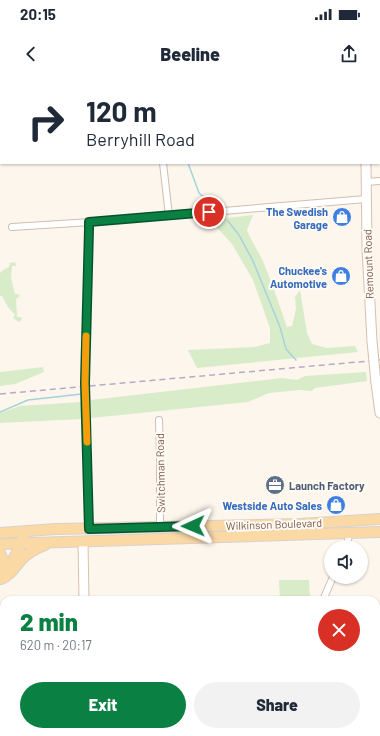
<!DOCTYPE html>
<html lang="en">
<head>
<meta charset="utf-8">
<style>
  body { margin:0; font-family:Barlow,sans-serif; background:#f2f2f3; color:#1f2937; height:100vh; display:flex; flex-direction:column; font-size:15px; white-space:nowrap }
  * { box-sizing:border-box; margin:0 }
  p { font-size:13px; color:#747a83 }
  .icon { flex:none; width:22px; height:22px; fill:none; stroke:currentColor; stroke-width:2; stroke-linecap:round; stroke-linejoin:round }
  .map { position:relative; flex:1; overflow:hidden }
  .panel { position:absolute; left:0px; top:516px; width:380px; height:140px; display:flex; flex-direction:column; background:#fff; border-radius:12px 12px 0 0; box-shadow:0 1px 3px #0004 }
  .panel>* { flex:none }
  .hud { position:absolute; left:0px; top:0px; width:380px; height:84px; box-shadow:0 1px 3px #0004; background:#fff; color:#1f2937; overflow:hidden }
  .buttons { position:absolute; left:324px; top:460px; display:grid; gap:8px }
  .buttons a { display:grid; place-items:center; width:44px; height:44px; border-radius:50%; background:#fff; box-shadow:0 1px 3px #0004; font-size:20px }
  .pin { position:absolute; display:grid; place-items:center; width:34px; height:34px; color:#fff; margin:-17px; border:2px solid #fff; border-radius:50%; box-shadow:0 1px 4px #0007 }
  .me { position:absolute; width:44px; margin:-22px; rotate:269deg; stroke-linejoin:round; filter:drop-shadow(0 0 3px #0008) }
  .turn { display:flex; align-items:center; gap:14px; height:84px; padding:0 20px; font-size:18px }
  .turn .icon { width:52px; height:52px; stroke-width:2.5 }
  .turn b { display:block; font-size:28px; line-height:34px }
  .round { display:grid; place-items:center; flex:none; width:42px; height:42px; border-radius:21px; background:#f2f2f3 }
  .overview { display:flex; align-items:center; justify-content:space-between; height:68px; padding:0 20px }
  h1 { font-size:24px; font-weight:800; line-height:30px; color:#0b8043 }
  .primary-button { display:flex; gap:8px; margin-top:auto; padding:8px 20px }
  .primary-button a { flex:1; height:46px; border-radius:24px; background:#0b8043; color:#fff; font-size:16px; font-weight:800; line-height:46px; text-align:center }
  .primary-button a+a { background:#f2f2f3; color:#1f2937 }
  .status { display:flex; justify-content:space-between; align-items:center; height:28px; padding:0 20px; background:#fff; direction:ltr }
  .status svg { height:11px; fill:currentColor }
  header { display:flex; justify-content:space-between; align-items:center; height:52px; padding:0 20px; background:#fff; font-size:18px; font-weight:800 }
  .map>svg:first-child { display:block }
  .green { fill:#d8ecc9 }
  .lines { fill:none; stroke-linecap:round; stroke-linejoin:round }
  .stream { stroke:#a5d3da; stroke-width:1.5 }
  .street-casing { stroke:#d1beb0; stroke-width:8 }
  .secondary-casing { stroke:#d6c0b0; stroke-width:11 }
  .primary-casing { stroke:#dad1cd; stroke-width:12 }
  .street { stroke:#fff; stroke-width:6 }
  .secondary { stroke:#fff; stroke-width:9 }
  .primary { stroke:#fbd9a5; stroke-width:10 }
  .rail { stroke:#b9a8c9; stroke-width:1.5; stroke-dasharray:6 4; stroke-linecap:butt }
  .secondary-bridge-casing { stroke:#d6c0b0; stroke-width:11; stroke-linecap:butt }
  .secondary-bridge { stroke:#fff; stroke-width:9 }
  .route-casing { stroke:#07532c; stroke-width:10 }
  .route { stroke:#0b8043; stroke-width:7 }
  .slow { stroke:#f59e0b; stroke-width:7 }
  .labels { text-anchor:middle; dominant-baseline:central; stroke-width:4; stroke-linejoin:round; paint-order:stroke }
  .shop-label { font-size:11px; font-weight:bold; fill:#366cbe; stroke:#fffaf3; text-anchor:end }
  .street-label { font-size:11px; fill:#7a5c4d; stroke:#fffaf3 }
  .service-label { font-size:11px; font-weight:bold; fill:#4e5e75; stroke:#fffaf3; text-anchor:start }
</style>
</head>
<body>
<div class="status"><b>20:15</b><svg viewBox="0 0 49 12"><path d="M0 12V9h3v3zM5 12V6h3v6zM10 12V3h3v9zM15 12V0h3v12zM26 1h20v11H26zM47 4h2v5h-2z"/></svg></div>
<header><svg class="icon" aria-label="back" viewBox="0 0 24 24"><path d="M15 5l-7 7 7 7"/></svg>Beeline<svg class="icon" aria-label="share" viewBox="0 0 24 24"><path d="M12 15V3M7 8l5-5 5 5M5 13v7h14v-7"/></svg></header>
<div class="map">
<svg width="380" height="656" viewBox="0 0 380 656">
  <rect width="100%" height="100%" fill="#fdf6ec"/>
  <g class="green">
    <path d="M253 135 247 150C252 163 260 173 265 186 273 206 280 227 287 247L292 246 296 229 295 217 300 210 307 253 312 264 326 268 355 266 358 272 197 288 188 270 255 267 270 263V248L253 200 232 164 210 140Z"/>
    <polygon points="15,182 16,186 12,186 11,198 15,214 18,214 20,216 16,219 17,237 21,237 22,239 19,242 13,238 15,235 8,227 2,216 0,216 0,193 3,190 9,187 10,183"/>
    <polygon points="43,287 44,292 15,304 0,306 0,292"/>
    <polygon points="366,292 367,301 315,308 312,311 300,310 269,313 248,322 91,338 91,320 282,298 297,300 305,296"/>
    <polygon points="81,322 82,339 0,343 0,333 20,326"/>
    <polygon points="279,500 309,500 310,520 280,520"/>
  </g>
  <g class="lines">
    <g class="stream">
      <polyline points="126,0 128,1"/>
      <polyline points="188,83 199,113 210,122"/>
      <polyline points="228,141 239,155 253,181 280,247 286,269 296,280"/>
      <polyline points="0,332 28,320 82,314"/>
    </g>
    <defs>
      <g id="street">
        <polyline points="11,0 11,1"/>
        <polyline points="43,0 44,1"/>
        <polyline points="93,0 93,1"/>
        <polyline points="60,1 73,0"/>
        <polyline points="173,1 173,0"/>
        <polyline points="205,1 205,0"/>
        <polyline points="0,32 1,32"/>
        <polyline points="163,83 169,136"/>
        <polyline points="366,102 380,101"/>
        <polyline points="12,147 91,142 366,119"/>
        <polyline points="159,340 160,378 160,447"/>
        <polyline points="89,449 85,303 89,142"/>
        <polyline points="347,467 349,454"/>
        <polyline points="323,520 333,497"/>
        <polyline points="0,554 4,554"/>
        <polyline points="376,640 380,640"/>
        <polyline points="0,647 4,647"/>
        <polyline points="313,652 313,656"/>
      </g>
      <g id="secondary">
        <polyline points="364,0 364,1"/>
        <polyline points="366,83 367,168 372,261"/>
        <polyline points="376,303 380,333"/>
        <polyline points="83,462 84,520"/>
        <polyline points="86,652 86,656"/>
      </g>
      <g id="primary">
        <polyline points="0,453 56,449 299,444 380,439"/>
        <polyline points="0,464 380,452"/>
        <polyline points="0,473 3,480 4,494"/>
        <path d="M7 489C13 479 21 469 23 457"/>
        <path d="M1 499C10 496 15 487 21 480 28 473 36 468 45 465"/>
      </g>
    </defs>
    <use href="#street" class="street-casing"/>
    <use href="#secondary" class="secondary-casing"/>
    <use href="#primary" class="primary-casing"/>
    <use href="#street" class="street"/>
    <use href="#secondary" class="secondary"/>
    <use href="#primary" class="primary"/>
    <polyline class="rail" points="0,314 380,280"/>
    <defs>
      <polyline id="secondary-bridge" points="372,261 376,303"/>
    </defs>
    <use href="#secondary-bridge" class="secondary-bridge-casing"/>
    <use href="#secondary-bridge" class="secondary-bridge"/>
  </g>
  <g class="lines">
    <defs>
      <polyline id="route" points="193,446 89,449 85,303 89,149 89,142 209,132"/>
    </defs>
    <use href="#route" class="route-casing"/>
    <use href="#route" class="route"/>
    <polyline class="slow" points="86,256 85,303 87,362"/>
  </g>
  <defs>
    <symbol id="shop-disc" viewBox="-11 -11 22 22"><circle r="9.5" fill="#3f7fe0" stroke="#fffaf3"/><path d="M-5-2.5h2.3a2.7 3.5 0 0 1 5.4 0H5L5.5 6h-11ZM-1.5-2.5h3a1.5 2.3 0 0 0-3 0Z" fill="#fff"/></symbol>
    <symbol id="office-disc" viewBox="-11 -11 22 22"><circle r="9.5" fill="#5c6f8a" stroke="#fffaf3"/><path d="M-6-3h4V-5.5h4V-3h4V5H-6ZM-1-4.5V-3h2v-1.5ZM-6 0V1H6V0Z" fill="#fff"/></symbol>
  </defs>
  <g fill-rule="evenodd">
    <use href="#shop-disc" x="331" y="126" width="22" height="22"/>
    <use href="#shop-disc" x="330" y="185" width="22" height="22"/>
    <use href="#office-disc" x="264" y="394" width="22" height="22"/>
    <use href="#shop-disc" x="325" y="414" width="22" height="22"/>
  </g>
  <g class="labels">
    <g class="shop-label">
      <text x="328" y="131">The Swedish<tspan x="328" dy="13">Garage</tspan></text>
      <text x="327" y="190">Chuckee's<tspan x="327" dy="13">Automotive</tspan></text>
      <text x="322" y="425">Westside Auto Sales</text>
    </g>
    <g class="street-label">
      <text transform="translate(368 184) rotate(-92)">Remount Road</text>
      <text transform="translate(160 393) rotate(-91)">Switchman Road</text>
      <text transform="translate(274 444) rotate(-2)">Wilkinson Boulevard</text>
    </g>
    <g class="service-label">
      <text x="289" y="405">Launch Factory</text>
    </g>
  </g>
</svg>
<div class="buttons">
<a><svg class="icon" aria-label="sound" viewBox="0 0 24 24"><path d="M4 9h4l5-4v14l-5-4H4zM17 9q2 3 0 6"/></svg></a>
</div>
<div class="pin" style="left:209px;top:132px;background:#d93025"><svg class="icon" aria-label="arrive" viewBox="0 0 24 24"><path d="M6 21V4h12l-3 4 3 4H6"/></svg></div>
<svg class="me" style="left:193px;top:446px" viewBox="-20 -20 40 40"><path d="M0-17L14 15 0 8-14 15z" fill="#0b8043" stroke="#fff" stroke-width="4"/></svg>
<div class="hud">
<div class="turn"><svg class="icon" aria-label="right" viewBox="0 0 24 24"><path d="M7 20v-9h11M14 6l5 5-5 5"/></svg><div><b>120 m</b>Berryhill Road</div></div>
</div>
<section class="panel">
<div class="overview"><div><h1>2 min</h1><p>620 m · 20:17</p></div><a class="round" style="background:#d93025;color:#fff"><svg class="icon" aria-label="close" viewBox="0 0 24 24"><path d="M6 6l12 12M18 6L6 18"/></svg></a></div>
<div class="primary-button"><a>Exit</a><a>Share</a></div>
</section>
</div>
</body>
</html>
